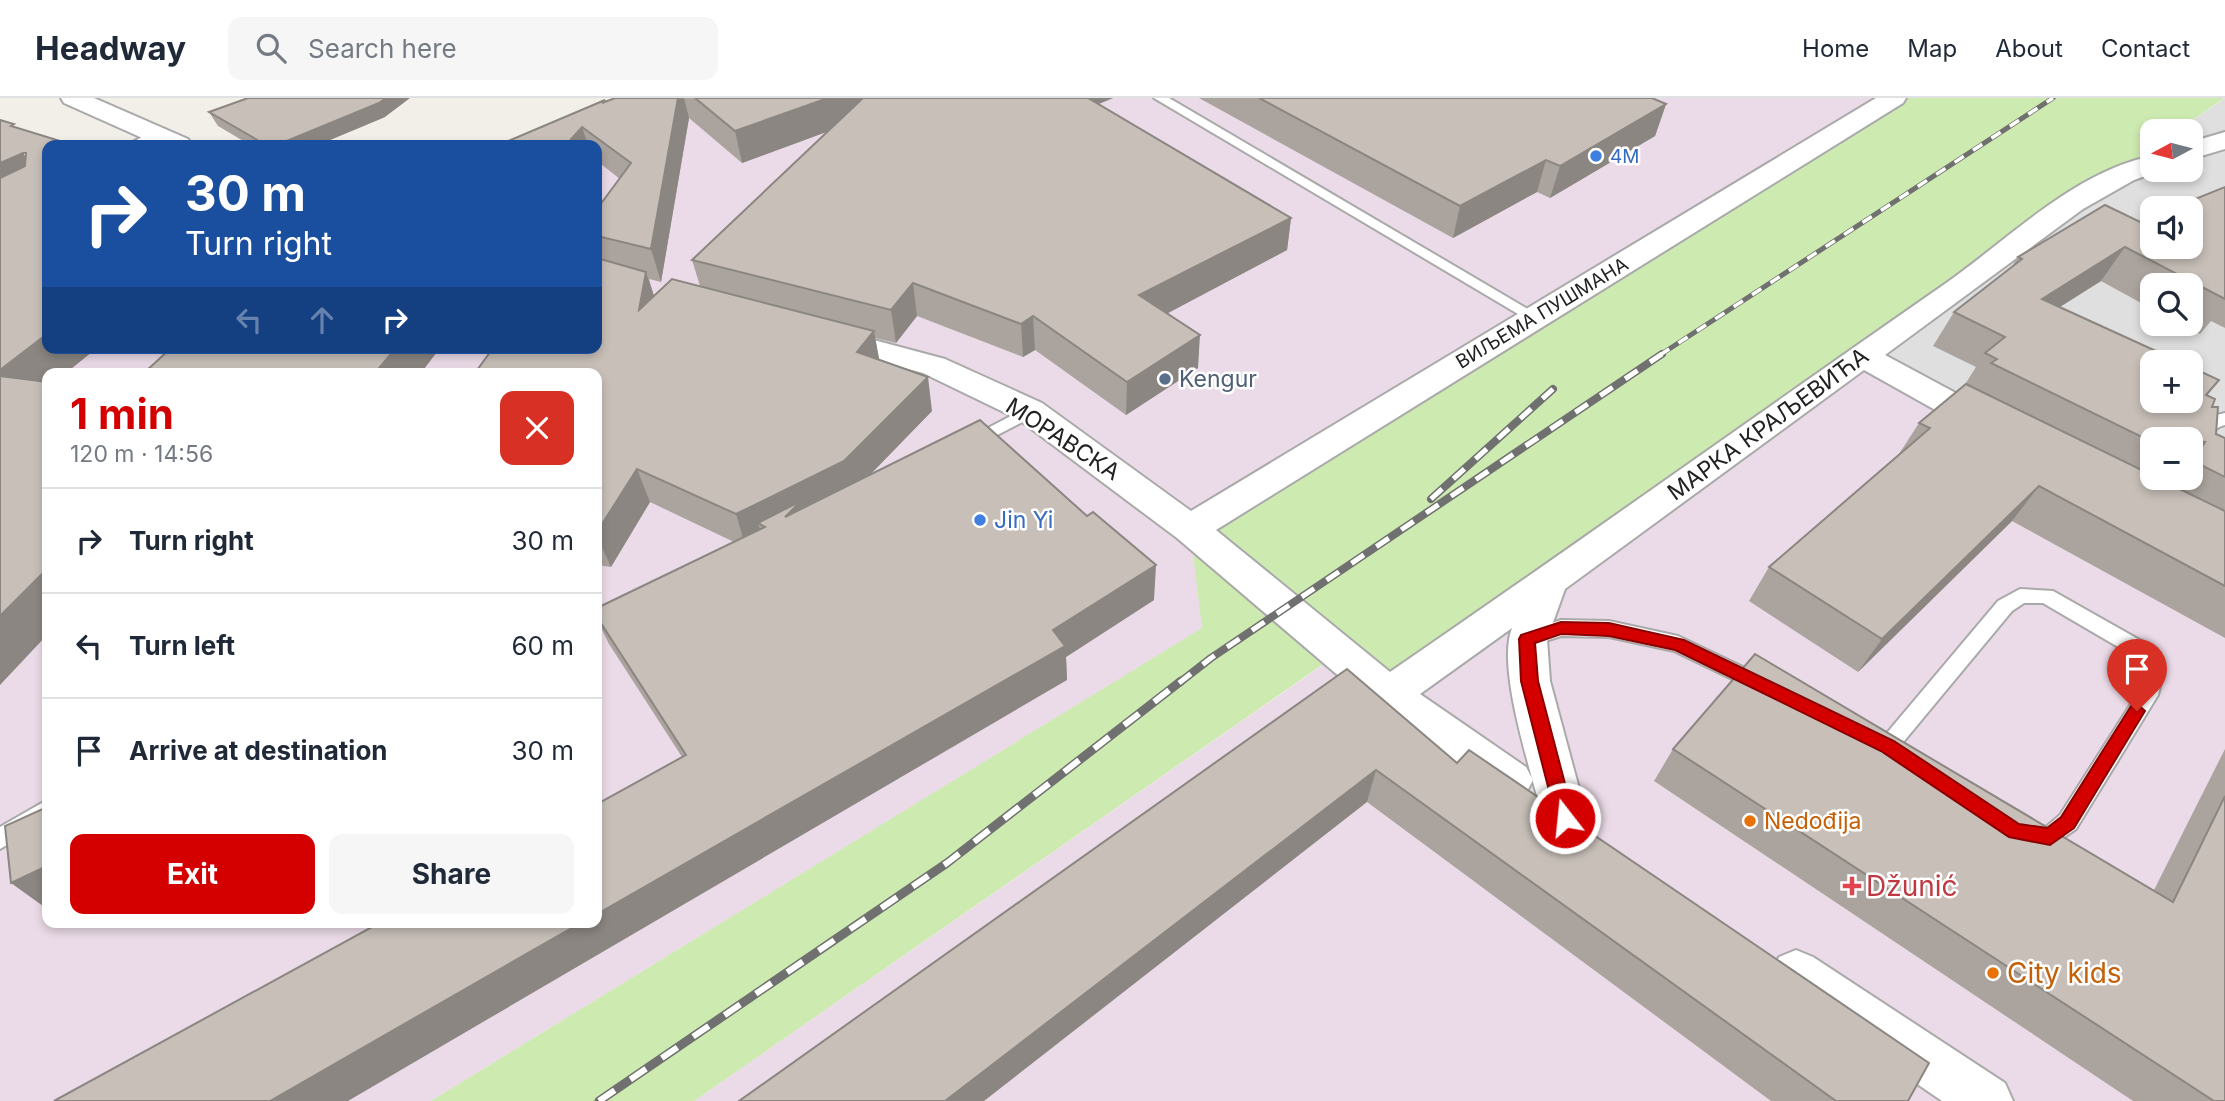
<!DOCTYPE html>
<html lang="en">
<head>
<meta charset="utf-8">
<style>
  body { margin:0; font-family:Inter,sans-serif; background:#f6f6f7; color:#1f2937; height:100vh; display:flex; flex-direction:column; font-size:26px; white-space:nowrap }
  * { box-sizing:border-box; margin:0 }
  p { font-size:23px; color:#747a83 }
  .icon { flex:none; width:38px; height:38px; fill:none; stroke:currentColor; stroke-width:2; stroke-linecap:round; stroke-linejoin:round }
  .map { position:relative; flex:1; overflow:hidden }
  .sheet { position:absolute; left:42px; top:270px; width:560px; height:560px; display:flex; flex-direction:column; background:#fff; border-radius:14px; box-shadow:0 4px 10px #0003 }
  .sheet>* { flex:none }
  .hud { position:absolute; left:42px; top:42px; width:560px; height:214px; border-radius:14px; box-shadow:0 4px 10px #0003; background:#1a4fa0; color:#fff; overflow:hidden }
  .needle { width:46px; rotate:263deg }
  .fabs { position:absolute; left:2140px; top:21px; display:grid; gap:14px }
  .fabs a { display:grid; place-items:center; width:63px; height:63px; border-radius:14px; background:#fff; box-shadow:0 4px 10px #0003; font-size:35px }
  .pin { position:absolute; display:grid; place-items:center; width:60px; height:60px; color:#fff; margin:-72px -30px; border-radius:50% 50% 50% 0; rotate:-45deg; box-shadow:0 0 7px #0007 }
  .pin .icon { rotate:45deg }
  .me { position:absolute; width:77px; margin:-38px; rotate:344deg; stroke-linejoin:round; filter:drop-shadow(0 0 5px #0008) }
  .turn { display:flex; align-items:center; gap:24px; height:147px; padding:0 28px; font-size:32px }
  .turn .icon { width:91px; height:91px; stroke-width:2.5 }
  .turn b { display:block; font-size:49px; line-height:60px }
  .lanes { display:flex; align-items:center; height:66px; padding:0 28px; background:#0003; justify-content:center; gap:35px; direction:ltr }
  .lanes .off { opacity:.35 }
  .round { display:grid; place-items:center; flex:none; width:74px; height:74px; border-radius:14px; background:#f6f6f7 }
  .head { display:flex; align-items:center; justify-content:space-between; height:119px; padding:0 28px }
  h1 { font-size:42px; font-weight:700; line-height:52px; color:#d40000 }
  .button { display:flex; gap:14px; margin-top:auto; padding:14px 28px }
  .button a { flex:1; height:80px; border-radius:14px; background:#d40000; color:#fff; font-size:28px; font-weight:700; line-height:80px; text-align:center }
  .button a+a { background:#f6f6f7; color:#1f2937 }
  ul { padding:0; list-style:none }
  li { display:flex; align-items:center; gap:21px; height:105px; padding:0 28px; border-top:2px solid #e0e1e3 }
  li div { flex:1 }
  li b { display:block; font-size:26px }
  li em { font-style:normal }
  header { display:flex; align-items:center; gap:42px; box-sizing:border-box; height:98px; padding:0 35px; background:#fff; border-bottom:2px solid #e0e1e3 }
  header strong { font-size:33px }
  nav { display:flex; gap:38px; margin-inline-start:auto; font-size:24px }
  .search { width:490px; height:63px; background:#f6f6f7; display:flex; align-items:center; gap:18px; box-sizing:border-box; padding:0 24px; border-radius:14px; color:#747a83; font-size:26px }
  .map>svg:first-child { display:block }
  .residential { fill:#e0dfdf; fill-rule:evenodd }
  .industrial { fill:#ebdbe8; fill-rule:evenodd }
  .grass { fill:#cdebb0 }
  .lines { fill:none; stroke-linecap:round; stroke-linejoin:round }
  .service-casing { stroke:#a9a9a9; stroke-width:4 }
  .minor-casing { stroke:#a9a9a9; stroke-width:4 }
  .service { fill:#fff; fill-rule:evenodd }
  .minor { fill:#fff; fill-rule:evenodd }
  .rail-far2-casing { stroke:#707070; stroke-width:5 }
  .rail-far1-casing { stroke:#707070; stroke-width:8 }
  .rail-casing { stroke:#707070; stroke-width:9 }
  .rail-far2 { stroke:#fff; stroke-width:3.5; stroke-dasharray:11; stroke-linecap:butt }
  .rail-far1 { stroke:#fff; stroke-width:5; stroke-dasharray:15; stroke-linecap:butt }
  .rail { stroke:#fff; stroke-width:6; stroke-dasharray:19; stroke-linecap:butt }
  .wall { fill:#aba49e; fill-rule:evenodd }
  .shaded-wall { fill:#8b8681 }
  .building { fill:#c7bfb8; stroke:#8b8681; stroke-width:2 }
  .route { fill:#d40000; stroke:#8a0000; stroke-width:2 }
  .shop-dot { fill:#3f7fe0; stroke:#fff; stroke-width:2.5 }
  .service-dot { fill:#5c6f8a; stroke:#fff; stroke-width:2.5 }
  .food-dot { fill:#e8710a; stroke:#fff; stroke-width:2.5 }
  .health-dot { fill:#e0444e; stroke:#fff; stroke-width:2.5 }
  .labels { text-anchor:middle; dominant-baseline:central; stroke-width:5; stroke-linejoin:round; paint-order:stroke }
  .far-shop-label { font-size:19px; fill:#366cbe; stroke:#fff; text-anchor:start }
  .far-street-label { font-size:19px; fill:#222; stroke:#fff }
  .service-label { font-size:23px; fill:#4e5e75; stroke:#fff; text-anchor:start }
  .street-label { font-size:23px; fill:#222; stroke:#fff }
  .shop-label { font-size:23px; fill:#366cbe; stroke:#fff; text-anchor:start }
  .food-label { font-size:23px; fill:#c56008; stroke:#fff; text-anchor:start }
  .near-health-label { font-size:28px; fill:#be3a42; stroke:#fff; text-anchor:start }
  .near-food-label { font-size:28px; fill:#c56008; stroke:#fff; text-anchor:start }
</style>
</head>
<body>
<header>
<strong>Headway</strong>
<div class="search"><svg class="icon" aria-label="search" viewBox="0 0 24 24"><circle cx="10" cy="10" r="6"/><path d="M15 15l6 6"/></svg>Search here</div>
<nav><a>Home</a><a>Map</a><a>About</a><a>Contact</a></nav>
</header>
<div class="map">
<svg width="2225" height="1003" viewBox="0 0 2225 1003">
  <rect width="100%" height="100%" fill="#f2efe9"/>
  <path class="residential" d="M2225 0V455L1862 258 2152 50V72H2191V33H2177ZM2152 110H2191V149H2152ZM2152 187H2191V226H2152ZM2152 264H2191V303H2152ZM2152 341H2191V380H2152Z"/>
  <g class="industrial">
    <path d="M680 0H1894L1190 431 1203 530 431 1003H0V118L47 250H597V47ZM47 275H597V824H47Z"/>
    <polygon points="1862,258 2225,455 2225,1003 694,1003 1346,551"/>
  </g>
  <polygon class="grass" points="1894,0 2224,0 2177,33 2152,33 2152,50 1388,585 1345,551 694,1003 431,1003 1202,530 1190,431"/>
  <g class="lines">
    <defs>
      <g id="service">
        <polygon points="1154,0 1169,0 1543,220 1535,225 1530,223"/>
        <path d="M155 32 161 36C152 46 141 48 127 47Z"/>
        <polygon points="1030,308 1038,313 1036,317 978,347 972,349 963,343"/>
        <path d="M2225 315V327C2210 330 2205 346 2191 350V341H2184L2204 320Z"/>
        <polygon points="2020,491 2053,493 2152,549 2163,576 2158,597 2076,731 2050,749 2023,743 2020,736 2023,729 2031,726 2046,729 2060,717 2141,590 2143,576 2137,560 2043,505 2024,505 2012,513 1895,654 1887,657 1879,654 1876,648 1998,503"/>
        <polygon points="1561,522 1609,523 1678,538 1768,581 1771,587 1768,593 1761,595 1674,553 1609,539 1561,538 1527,549 1520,546 1517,541 1520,536"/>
        <polygon points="47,702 47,723 0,751 0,729"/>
      </g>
      <g id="minor">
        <polygon points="61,0 94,0 188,41 192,47 158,47 64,5"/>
        <path d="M1876 0H1906L1903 5 1216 432 1390 574C1575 447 1758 316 1942 188 2007 143 2073 74 2152 58V72H2161L2134 82 2083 111 1885 257 2004 321 2009 329 2004 337 1992 340 1980 337 1864 272 1565 491 1547 541 1550 583 1587 720 1581 734 1565 739 1549 734 1543 720C1532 676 1496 570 1512 530L1420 596 1526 669 1533 682 1526 695 1511 700 1496 695 1374 608 1177 440 1018 321 923 275 814 246 809 239 814 232 825 229 945 261 1042 305 1191 413Z"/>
        <polygon points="2225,34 2225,51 2191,61 2191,44"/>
        <polygon points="1796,852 1813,859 2005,985 2013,1003 1942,1003 1779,891 1772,875 1779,859"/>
      </g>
    </defs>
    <use href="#service" class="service-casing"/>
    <use href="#minor" class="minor-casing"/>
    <use href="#service" class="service"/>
    <use href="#minor" class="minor"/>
    <defs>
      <polyline id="rail-far2" points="1660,257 2053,0"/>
      <g id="rail-far1">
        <polyline points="1431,401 1553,291"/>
        <polyline points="1179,585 1211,560 1662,256"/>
      </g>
      <polyline id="rail" points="599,1003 947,765 1181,583"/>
    </defs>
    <use href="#rail-far2" class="rail-far2-casing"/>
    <use href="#rail-far1" class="rail-far1-casing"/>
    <use href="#rail" class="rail-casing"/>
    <use href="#rail-far2" class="rail-far2"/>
    <use href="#rail-far1" class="rail-far1"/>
    <use href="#rail" class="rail"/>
  </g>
  <g class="wall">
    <path d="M615 0H1113L1098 6 1291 120 1287 152 1167 215 1198 270 1126 317 1035 252 1023 259 917 218 896 245 875 240 879 261 932 313 870 377 1154 502 1066 559 1067 582 682 659 609 546 597 522V510L734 444 650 404 611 469 597 467V111L620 81 597 63V47H499ZM689 20 742 65 828 33 692 162 700 188 654 198 649 181 661 184Z"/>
    <polygon points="1199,0 1652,0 1666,6 1655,38 1550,100 1537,94 1453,140"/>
    <polygon points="209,14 385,19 318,47 250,47 218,28"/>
    <path d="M2225 89V230L2211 223 2200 236 2180 226H2191V187H2152V211L2101 183 2059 209 2219 282 2207 297 2212 309 2216 336 2225 340V540L2012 423 1858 574 1749 503 1769 469 1897 359 1919 325 1964 288 1976 269 1933 248 1954 214 2011 170 2018 159 2140 124ZM2152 341H2191V380H2174L2170 386 2152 380Z"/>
    <polygon points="1347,571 1457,665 1908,1003 1771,1003 1367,704"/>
    <polygon points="1673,651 2154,792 2225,651 2225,1003 2133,1003 1654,683"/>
  </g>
  <g class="shaded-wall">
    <polygon points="386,0 410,0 385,19 318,47 277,47"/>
    <polygon points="678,0 684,0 689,20 661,184 651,151"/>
    <polygon points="828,0 887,0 889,11 742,65 735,33"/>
    <polygon points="1067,0 1113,0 1068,19"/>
    <polygon points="1666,6 1655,38 1550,100 1560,68"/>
    <polygon points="582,29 588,47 566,47"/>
    <polygon points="23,55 46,87 0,109 0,65"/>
    <polygon points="1546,62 1537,94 1453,140 1460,108"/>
    <polygon points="1291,120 1287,152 1138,231 1139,197"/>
    <polygon points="2125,149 2101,183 2019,235 2042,201"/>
    <polygon points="646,174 657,207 639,212"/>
    <polygon points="913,185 917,218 896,245 891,212"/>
    <polygon points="1033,218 1035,252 1023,259 1021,226"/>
    <polygon points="874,233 880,266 857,254"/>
    <polygon points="47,236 47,250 97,250 66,275 47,275 47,290 0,285 0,272"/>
    <polygon points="1200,237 1198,270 1126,317 1127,284"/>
    <polygon points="396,250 440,250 421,275 375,275"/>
    <polygon points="928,279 932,313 851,396 765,429 758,425 763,441 746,450 736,416"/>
    <polygon points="637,371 650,404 611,469 597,438 597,434"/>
    <polygon points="2039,388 2012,423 1858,574 1882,541"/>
    <polygon points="1156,467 1154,502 1066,559 1067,582 348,1003 270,1003 582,824 597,824 597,816"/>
    <polygon points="47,471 47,537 0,587 0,518"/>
    <polygon points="1376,672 1367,704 984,1003 945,1003"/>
    <polygon points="47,768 47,806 43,808 11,785"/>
  </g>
  <g class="building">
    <polygon points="248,0 386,0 379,5 277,47 266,47 209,14"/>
    <polygon points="615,0 678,0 651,151 597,138 597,111 631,65 582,29 566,47 499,47 605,2 602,5"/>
    <polygon points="695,0 828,0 735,33"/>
    <polygon points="863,0 1088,0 1291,120 1139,197 1200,237 1127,284 1033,218 1021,226 913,185 891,212 692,162"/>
    <polygon points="1259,0 1652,0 1666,6 1560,68 1546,62 1460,108"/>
    <polygon points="0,22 14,26 11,28 73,47 47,47 47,236 0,272 0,80 25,68 26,55 23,55 0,65"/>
    <polygon points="2225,89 2225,201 2125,149 2042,201 2180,264 2152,264 2152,303 2191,303 2191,269 2219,282 2206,297 2215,301 2212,309 2218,309 2216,336 2225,340 2225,379 2193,363 2205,344 2191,343 2191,341 2152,341 2152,344 1991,265 1997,261 1985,255 2005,239 1954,214 2022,161 2018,159 2105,107 2140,124 2152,119 2152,149 2191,149 2191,110 2173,110"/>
    <polygon points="597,160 646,174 639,212 672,181 874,233 857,254 928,279 844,363 736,416 637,371 597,434 597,275 475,275 493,250 597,250"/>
    <polygon points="171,250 396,250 375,275 144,275"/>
    <polygon points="0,278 47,284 47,471 0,518"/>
    <polygon points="1966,286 2152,377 2152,380 2157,380 2225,413 2225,488 2039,388 1882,541 1769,469 1930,330 1919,325"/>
    <polygon points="980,322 1087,418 1093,414 1156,467 1053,532 1065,548 597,816 597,706 686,657 597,519 597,510 765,429 758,425 801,403 785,419"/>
    <polygon points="1755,556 2173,804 2225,698 2225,1003 2214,1003 1673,651"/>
    <polygon points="1347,571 1457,665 1469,652 1929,965 1908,1003 1836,1003 1376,672 945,1003 739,1003"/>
    <polygon points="47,709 47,768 11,785 5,728"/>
    <polygon points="381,824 582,824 270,1003 54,1003"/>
  </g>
  <polygon class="route" points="1561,524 1609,525 1684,542 1894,643 2019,726 2047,730 2061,719 2131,608 2137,606 2145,613 2074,730 2050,747 2009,739 1881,653 1675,552 1609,538 1561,536 1535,545 1538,583 1574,720 1572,726 1559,726 1556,720 1521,583 1519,541 1521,537"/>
  <g class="shop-dot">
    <circle cx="1596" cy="58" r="7"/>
    <circle cx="980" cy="422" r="7"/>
  </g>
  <circle class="service-dot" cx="1165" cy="281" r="7"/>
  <g class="food-dot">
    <circle cx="1750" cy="723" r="7"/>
    <circle cx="1993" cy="875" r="7"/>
  </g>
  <path class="health-dot" d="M1848.5 777.5h7v7h7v7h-7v7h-7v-7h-7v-7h7z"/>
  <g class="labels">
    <g class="far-shop-label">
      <text x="1610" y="58">4M</text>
    </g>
    <g class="far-street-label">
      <text transform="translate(1542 215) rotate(-31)">ВИЉЕМА ПУШМАНА</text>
    </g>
    <g class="service-label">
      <text x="1179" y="281">Kengur</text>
    </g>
    <g class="street-label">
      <text transform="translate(1768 326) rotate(-36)">МАРКА КРАЉЕВИЋА</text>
      <text transform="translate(1063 341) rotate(33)">МОРАВСКА</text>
    </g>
    <g class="shop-label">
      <text x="994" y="422">Jin Yi</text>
    </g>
    <g class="food-label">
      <text x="1764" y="723">Nedođija</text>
    </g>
    <g class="near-health-label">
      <text x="1866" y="788">Džunić</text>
    </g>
    <g class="near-food-label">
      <text x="2007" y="875">City kids</text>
    </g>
  </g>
</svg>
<div class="fabs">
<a><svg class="needle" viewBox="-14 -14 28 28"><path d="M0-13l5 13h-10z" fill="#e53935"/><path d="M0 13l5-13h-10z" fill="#747a83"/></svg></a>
<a><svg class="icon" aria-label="sound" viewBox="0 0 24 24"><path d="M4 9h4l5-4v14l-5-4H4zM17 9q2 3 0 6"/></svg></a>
<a><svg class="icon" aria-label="search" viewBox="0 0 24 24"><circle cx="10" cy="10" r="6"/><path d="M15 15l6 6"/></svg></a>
<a>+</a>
<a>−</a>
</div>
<div class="pin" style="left:2137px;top:613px;background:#d93025"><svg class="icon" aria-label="arrive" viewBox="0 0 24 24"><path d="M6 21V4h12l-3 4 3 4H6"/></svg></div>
<svg class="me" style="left:1565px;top:720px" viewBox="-20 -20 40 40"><circle r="17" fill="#d40000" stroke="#fff" stroke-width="3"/><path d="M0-11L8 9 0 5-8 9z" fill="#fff"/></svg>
<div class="hud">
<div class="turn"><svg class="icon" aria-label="right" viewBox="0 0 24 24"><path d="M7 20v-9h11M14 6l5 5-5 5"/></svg><div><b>30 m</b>Turn right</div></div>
<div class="lanes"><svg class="icon off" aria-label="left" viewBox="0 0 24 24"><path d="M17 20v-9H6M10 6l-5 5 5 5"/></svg><svg class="icon off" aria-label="ahead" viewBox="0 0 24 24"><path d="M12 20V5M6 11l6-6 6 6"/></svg><svg class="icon" aria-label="right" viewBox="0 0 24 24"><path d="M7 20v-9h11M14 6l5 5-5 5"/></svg></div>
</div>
<section class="sheet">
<div class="head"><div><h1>1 min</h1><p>120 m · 14:56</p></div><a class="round" style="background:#d93025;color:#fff"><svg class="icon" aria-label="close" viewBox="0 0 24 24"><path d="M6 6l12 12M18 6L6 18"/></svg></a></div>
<ul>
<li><svg class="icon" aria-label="right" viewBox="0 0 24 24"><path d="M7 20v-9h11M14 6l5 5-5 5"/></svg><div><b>Turn right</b></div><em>30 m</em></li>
<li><svg class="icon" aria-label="left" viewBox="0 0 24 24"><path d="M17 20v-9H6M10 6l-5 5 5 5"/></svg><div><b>Turn left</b></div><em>60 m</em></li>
<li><svg class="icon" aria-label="arrive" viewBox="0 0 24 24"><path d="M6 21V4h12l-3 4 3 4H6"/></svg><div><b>Arrive at destination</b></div><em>30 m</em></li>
</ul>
<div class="button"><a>Exit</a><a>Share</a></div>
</section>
</div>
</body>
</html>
